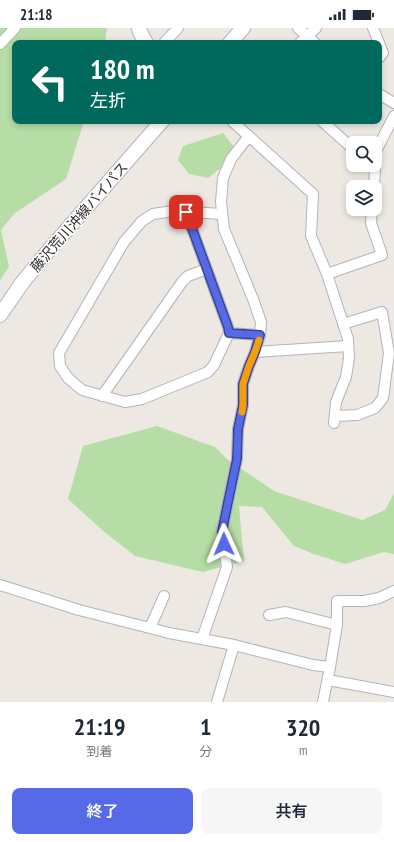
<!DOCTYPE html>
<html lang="ja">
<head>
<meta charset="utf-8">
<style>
  body { margin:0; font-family:"PT Sans Narrow","Noto Sans JP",sans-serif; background:#f6f6f7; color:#1f2937; height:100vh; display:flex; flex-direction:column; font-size:15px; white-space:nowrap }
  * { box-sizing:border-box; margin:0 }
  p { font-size:13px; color:#747a83 }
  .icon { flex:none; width:22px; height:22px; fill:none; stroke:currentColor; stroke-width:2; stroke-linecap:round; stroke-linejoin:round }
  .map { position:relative; height:674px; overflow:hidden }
  .side { display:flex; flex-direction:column; background:#fff; flex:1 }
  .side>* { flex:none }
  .hud { position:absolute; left:12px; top:12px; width:370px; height:84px; border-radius:8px; box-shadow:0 2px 6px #0003; background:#00695c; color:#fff; overflow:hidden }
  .tools { position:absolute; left:346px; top:108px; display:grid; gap:8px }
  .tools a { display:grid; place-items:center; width:36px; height:36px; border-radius:8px; background:#fff; box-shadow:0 2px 6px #0003; font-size:20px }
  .pin { position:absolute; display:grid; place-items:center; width:34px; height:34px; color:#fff; margin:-17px; border-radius:8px; box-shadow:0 2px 6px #0006 }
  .me { position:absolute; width:44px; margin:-22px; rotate:359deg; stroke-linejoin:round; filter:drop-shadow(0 0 3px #0008) }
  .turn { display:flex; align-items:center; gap:14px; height:84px; padding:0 12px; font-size:18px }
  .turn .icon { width:52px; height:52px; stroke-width:2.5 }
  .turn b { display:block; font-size:28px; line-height:34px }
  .eta { display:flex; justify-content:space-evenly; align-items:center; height:68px; text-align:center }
  .eta b { font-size:24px; font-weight:600; line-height:28px }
  .button { display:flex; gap:8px; margin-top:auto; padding:8px 12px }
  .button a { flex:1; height:46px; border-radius:8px; background:#5669e7; color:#fff; font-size:16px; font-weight:600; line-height:46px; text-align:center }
  .button a+a { background:#f6f6f7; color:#1f2937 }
  .status { display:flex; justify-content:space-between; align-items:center; height:28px; padding:0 20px; background:#fff; direction:ltr }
  .status svg { height:11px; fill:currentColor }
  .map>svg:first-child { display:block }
  .green { fill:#b5dda5 }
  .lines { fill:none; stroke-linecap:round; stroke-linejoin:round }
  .street-casing { stroke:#b2b3bc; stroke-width:12 }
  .secondary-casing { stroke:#b2b3bc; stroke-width:16 }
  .street { stroke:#fff; stroke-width:10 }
  .secondary { stroke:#fff; stroke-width:14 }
  .route-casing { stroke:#384496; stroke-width:10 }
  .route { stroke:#5669e7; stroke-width:7 }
  .slow { stroke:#f59e0b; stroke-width:7 }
  .labels { text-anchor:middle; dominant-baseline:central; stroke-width:3; stroke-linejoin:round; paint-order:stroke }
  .street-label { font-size:14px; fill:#2e2e2e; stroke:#fff }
</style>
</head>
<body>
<div class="status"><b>21:18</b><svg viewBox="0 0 49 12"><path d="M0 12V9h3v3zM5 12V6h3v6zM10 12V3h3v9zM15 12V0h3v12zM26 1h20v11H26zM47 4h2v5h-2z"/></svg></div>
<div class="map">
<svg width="394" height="674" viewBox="0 0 394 674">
  <rect width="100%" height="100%" fill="#ede9e2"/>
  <g class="green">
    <polygon points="0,0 107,0 105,15 15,15 15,93 84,93 66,151 15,185 1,202 9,239 0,252"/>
    <polygon points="223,105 234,119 225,137 208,150 189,146 178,132 183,118"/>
    <polygon points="157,398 215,419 228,432 274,463 362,492 385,482 394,465 394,526 384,524 345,536 314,526 294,518 262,479 239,478 244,533 203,544 135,528 102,502 68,471 83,418"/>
  </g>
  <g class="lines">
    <defs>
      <g id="street">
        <polyline points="298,0 315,15"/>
        <polyline points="373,0 383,25 379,30"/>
        <polyline points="164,15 178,0"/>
        <polyline points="300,15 316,0"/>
        <polyline points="0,16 15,0"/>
        <polyline points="379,66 394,75"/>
        <polyline points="232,93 313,166 311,208 327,246 348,311 349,330 346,349 336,374 334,395"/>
        <polyline points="322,93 353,121"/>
        <polyline points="374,159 376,123 394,88"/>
        <polyline points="186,184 228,299 229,305 214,337 208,344 142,371 125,374 82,362 68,350 60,338 59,325 124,214 142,193 153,186 173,183 222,186"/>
        <polyline points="327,246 382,227 371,195 372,181"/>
        <polyline points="229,305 260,307"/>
        <polyline points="255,324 348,318"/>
        <polyline points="102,368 182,254 188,248 207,241"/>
        <polyline points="335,388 357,387 375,380 383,370 389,325 382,284 343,296"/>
        <polyline points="0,557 79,582 150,600 169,605 234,617 313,637 330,639"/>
        <polyline points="269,587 286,584 337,597"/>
        <polyline points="150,600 164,568"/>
        <polyline points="202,611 227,539 222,504 228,474 237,431 238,401 243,377 243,356 249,338 255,324 260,307 261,294 253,271 224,201 221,174 223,150 231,131 249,108"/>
        <polyline points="328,652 394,664"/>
        <polyline points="217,674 234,617"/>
        <polyline points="323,674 330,639 337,597 337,573 364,573 379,570 394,563"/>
      </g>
      <g id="secondary">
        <polyline points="139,0 140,4 146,15"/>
        <polyline points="230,15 243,0"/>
        <polyline points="0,287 22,255 50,221 162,93"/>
      </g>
    </defs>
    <use href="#street" class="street-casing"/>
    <use href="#secondary" class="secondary-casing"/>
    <use href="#street" class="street"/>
    <use href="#secondary" class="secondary"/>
  </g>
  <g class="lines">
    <defs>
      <polyline id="route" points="186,184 228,299 229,305 260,307 255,324 249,338 243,356 243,377 238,401 237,431 228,474 222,504 224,516"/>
    </defs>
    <use href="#route" class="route-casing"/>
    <use href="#route" class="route"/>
    <polyline class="slow" points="242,384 243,377 243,356 249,338 255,324 259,312"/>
  </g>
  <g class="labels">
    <g class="street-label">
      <text transform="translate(79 189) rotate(-49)">藤沢荒川沖線バイパス</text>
    </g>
  </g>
</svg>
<div class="tools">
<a><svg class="icon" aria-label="search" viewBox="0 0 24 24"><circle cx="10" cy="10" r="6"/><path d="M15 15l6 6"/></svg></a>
<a><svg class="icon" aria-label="layers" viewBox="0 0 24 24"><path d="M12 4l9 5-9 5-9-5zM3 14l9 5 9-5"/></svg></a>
</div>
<div class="pin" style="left:186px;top:184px;background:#d93025"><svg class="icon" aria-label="arrive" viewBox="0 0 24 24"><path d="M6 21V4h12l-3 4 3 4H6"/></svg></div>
<svg class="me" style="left:224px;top:516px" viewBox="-20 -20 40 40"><path d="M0-17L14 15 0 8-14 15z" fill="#5669e7" stroke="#fff" stroke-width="4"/></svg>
<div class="hud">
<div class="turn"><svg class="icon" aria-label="left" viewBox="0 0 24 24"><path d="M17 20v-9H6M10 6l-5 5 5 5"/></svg><div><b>180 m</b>左折</div></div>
</div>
</div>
<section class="side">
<div class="eta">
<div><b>21:19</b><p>到着</p></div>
<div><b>1</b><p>分</p></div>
<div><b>320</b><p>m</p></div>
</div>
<div class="button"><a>終了</a><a>共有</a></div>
</section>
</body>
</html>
